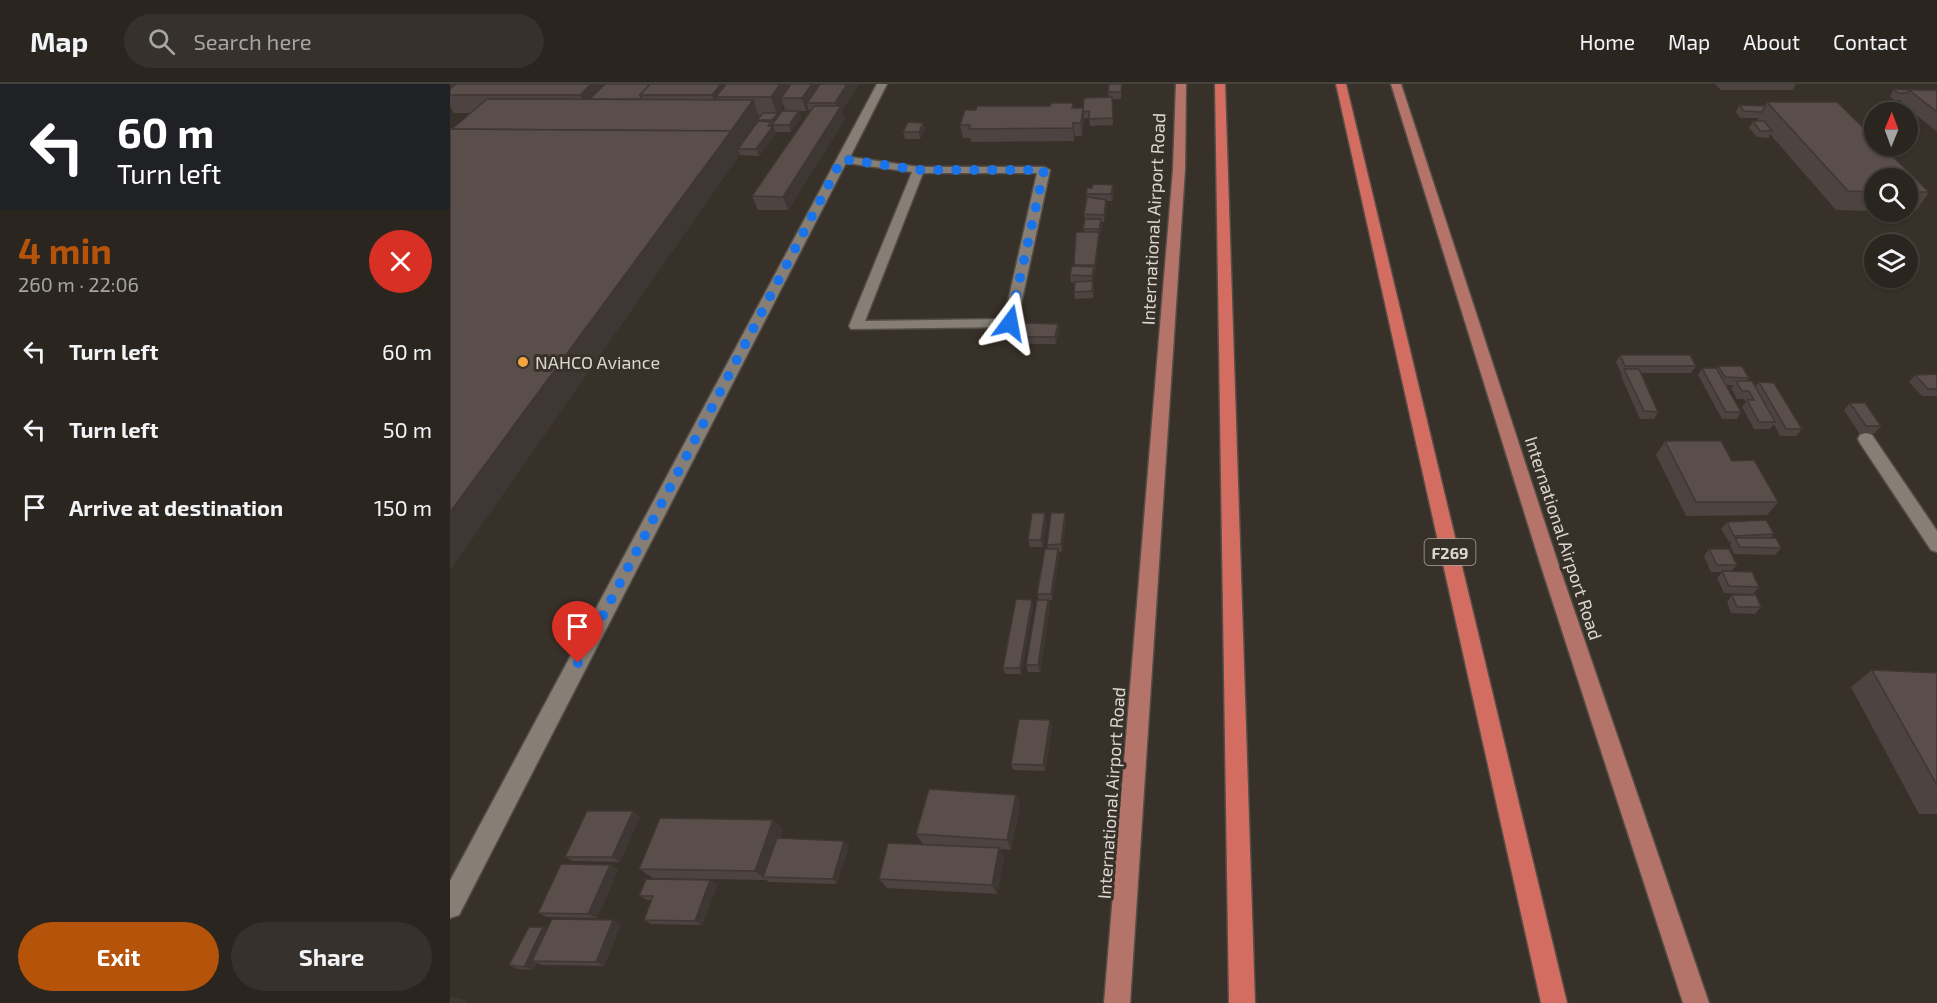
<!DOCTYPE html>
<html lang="en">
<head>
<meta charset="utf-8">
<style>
  body { margin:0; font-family:"Exo 2",sans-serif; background:#36312c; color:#f1f3f6; height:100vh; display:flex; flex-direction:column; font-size:22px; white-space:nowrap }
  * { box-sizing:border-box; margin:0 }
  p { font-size:20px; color:#a5a5a4 }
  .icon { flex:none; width:33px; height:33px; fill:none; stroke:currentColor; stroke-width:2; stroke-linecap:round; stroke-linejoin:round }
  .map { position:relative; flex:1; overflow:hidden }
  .side { display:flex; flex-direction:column; background:#2a251f; width:450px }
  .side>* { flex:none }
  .guide { background:#202124; color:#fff; overflow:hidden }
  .needle { width:39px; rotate:1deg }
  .tools { position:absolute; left:1414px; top:18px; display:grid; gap:12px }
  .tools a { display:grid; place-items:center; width:54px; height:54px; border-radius:50%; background:#2a251f; box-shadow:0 2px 4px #0004,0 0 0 2px #46423d; font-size:30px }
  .pin { position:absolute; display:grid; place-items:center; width:51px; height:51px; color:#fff; margin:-62px -26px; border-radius:50% 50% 50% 0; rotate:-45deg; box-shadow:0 0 6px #0007 }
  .pin .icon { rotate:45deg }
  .me { position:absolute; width:66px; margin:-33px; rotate:13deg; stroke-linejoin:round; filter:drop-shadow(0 0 4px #0008) }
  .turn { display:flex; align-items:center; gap:21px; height:126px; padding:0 18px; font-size:27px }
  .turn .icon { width:78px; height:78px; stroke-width:2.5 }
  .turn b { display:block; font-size:42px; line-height:51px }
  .round { display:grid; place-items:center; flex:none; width:63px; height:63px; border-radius:32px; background:#36312c }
  .headline { display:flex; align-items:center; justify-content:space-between; height:102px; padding:0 18px }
  h1 { font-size:36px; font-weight:700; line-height:45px; color:#b45309 }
  .button { display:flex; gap:12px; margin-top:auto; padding:12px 18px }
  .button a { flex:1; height:69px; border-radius:36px; background:#b45309; color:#fff; font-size:24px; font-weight:700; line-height:69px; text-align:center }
  .button a+a { background:#36312c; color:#f1f3f6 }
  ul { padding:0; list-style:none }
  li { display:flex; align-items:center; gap:18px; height:78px; padding:0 18px }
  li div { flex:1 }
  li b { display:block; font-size:22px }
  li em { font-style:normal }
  header { display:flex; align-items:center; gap:36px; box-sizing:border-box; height:84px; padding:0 30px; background:#2a251f; border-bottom:2px solid #46423d }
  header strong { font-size:28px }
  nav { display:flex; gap:33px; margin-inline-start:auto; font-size:21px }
  .search { width:420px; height:54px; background:#36312c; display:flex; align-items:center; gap:15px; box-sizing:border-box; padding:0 21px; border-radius:33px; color:#a5a5a4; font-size:22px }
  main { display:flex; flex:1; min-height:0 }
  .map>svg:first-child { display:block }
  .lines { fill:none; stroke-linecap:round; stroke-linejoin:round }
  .minor-casing { stroke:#544e47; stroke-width:3 }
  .major-casing { stroke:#544e47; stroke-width:3 }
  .highway-casing { stroke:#544e47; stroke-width:3 }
  .minor { fill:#877f75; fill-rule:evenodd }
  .major { fill:#b57469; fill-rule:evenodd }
  .highway { fill:#d46d61; fill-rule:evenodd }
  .wall { fill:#4d4340; fill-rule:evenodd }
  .shaded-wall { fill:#3f3734 }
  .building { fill:#5a4e4a; stroke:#3f3734; stroke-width:1.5 }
  .route { stroke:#1a73e8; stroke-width:10; stroke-dasharray:0 18 }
  .poi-dot { fill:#f2a541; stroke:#383129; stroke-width:2 }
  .labels { text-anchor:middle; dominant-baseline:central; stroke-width:6; stroke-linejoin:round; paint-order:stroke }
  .shield { fill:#383129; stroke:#aaa49f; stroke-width:1.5 }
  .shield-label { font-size:16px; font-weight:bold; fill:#dbd6d1 }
  .street-label { font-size:18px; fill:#dbd6d1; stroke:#383129 }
  .poi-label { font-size:18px; fill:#dbd6d1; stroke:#383129; text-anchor:start }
</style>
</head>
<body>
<header>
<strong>Map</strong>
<div class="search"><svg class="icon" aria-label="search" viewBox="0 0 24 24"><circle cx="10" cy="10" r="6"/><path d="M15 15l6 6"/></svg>Search here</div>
<nav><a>Home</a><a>Map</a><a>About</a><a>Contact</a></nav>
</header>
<main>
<section class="side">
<div class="guide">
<div class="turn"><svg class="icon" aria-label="left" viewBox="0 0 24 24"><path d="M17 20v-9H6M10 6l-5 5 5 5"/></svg><div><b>60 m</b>Turn left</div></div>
</div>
<div class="headline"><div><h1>4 min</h1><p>260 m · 22:06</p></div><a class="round" style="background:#d93025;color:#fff"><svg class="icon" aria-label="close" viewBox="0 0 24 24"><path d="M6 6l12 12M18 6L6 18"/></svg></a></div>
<ul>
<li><svg class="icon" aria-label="left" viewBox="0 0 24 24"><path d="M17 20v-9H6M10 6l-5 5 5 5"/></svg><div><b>Turn left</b></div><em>60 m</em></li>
<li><svg class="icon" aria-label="left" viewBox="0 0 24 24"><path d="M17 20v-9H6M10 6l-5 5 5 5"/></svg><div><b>Turn left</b></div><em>50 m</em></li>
<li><svg class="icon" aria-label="arrive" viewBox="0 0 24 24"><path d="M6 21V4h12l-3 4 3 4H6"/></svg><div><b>Arrive at destination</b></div><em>150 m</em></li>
</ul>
<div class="button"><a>Exit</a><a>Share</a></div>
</section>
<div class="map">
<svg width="1487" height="919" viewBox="0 0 1487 919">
  <rect width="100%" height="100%" fill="#383129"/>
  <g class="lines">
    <defs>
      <g id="minor">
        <path d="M427 0H437L400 73 469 83H594L600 86 567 239 560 243 401 245 399 242 462 88 396 79 9 831 0 834V797ZM473 89H587L554 235 415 237Z"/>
        <polygon points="1416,349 1422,351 1487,447 1487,468 1481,466 1410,359 1408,355 1410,351"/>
      </g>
      <g id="major">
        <polygon points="726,0 736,0 735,85 680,919 654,919 723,85"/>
        <polygon points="941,0 951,0 1108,479 1259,919 1233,919 1090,479"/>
      </g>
      <g id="highway">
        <polygon points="765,0 775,0 805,919 779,919"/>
        <polygon points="886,0 896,0 1117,919 1091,919"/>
      </g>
    </defs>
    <use href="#minor" class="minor-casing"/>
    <use href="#major" class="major-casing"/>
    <use href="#highway" class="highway-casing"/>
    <use href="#minor" class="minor"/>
    <use href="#major" class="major"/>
    <use href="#highway" class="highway"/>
  </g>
  <g class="wall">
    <path d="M6 0H409L392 26 395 35 338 126H308L302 112 360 28 358 24 356 27H349L351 34 341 48H325L326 49 309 72 290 71V70L0 486V45H2L21 29H4L0 22V5ZM334 22 335 27 329 31 328 30Z"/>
    <polygon points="641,0 672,0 671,15 662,15 663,41 640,42 639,34 634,34 633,28 658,14 659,0"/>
    <polygon points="1265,0 1346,0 1343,6 1271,6"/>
    <polygon points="1444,5 1487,6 1487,48 1451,18 1452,16 1444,16 1440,12"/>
    <polygon points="1317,18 1387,18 1425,55 1425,62 1432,62 1479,108 1466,127 1458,127 1458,94 1425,94 1425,127 1386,126 1320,50 1319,54 1307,53 1299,44 1303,37 1309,37 1308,36 1308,34 1290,34 1286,28 1289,21 1315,22"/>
    <polygon points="623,19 623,24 633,24 634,36 632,52 625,52 624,57 521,58 520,54 513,54 510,41 526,26 600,22"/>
    <polygon points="473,39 475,45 470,55 455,55 453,48"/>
    <polygon points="664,108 662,117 656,117 657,123 654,138 651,138 652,142 649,153 645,188 643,199 644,205 643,214 625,215 624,208 625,199 621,198 620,191 624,182 626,148 634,148 635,137 634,130 637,115 636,110"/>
    <polygon points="608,240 609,247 606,260 574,260 572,253"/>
    <polygon points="1170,271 1246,282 1241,289 1190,289 1208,328 1204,335 1190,335 1171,292 1172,289 1171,289 1166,278"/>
    <polygon points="1268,282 1299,294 1296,297 1305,303 1309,298 1352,345 1346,352 1330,352 1324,340 1320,345 1304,345 1292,323 1296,318 1294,315 1287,315 1281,304 1284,301 1276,301 1291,328 1287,335 1272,335 1248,291 1252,284 1267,285"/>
    <polygon points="1487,290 1487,312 1472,312 1459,298 1465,291"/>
    <polygon points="1400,319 1431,342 1425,349 1409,349 1394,326"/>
    <polygon points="1215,357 1282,377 1328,418 1317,431 1236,432 1206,371"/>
    <polygon points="596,436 593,463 580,463 578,456"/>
    <polygon points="616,436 612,467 608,468 609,472 602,516 598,516 600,523 590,588 578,588 576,581 589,516 587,510 598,465 597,461"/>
    <polygon points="1277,438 1324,450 1320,454 1331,464 1325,471 1284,470 1280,461 1282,458 1279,458 1271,445"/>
    <polygon points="1259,465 1287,481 1281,487 1309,503 1303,510 1274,509 1267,494 1272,488 1261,488 1254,472"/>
    <polygon points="1282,511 1311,523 1305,530 1281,529 1277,518"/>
    <polygon points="583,522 571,590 555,590 553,584"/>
    <polygon points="1422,586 1487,589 1487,730 1469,730 1401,603"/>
    <polygon points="602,642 595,687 563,686 561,680"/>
    <polygon points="566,711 570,721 561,766 550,765 554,773 547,810 437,804 429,795 491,761 473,760 466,750"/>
    <polygon points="190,733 170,778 123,777 115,773"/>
    <polygon points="323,736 333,746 330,754 394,757 399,762 387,800 319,798 316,796 203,794 189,785"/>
    <polygon points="160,781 168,786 147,834 97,833 88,829"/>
    <polygon points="260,796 267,801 252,841 201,840 194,836 202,816 197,816 189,812"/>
    <polygon points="171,841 154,882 92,881 87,879 83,886 68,885 59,881 97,845"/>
  </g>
  <g class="shaded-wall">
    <polygon points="0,0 6,0 0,5"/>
    <polygon points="141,0 169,0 140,29 130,11"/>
    <polygon points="271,0 292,0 266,13 272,26 270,29 262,11"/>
    <polygon points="330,0 349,0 331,14 334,22 328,30 330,36 324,41 322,36 327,30 321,13"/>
    <polygon points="362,0 375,0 357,19 358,24 356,27 352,14"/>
    <polygon points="397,0 409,0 392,26 395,35 338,126 333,113 387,28 385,19"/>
    <polygon points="303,16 310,34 307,36 308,38 288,66 290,70 0,486 0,428"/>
    <polygon points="633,24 634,36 632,52 631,39"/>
    <polygon points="349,27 351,34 341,48 339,41"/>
    <polygon points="321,38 323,43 323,42 326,49 309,72 306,65"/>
    <polygon points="473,39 475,45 470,55 469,48"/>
    <polygon points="623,39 625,52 624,57 623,44"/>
    <polygon points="663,101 664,108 662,117 661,110"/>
    <polygon points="656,116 657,123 654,138 654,131"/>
    <polygon points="651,135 652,142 650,153 649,145"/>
    <polygon points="649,148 650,155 645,188 645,181"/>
    <polygon points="644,183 645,190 643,199 644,205 643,214 642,192"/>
    <polygon points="608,240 609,247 606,260 605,253"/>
    <polygon points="595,429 596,436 593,463 591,456"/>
    <polygon points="615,429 616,436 612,467 611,460"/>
    <polygon points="608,465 609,472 602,516 601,510"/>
    <polygon points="582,516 583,522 571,590 570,584"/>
    <polygon points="598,516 600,523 590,588 588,581"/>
    <polygon points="600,636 602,642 595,687 593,681"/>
    <polygon points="566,711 570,721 561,766 557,756"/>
    <polygon points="183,727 190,733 170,778 162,773"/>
    <polygon points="323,736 333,746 317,793 313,793 305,787"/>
    <polygon points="394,757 399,762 387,800 383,795"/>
    <polygon points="549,764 554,773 547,810 542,801"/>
    <polygon points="160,781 168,786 147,834 138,830"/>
    <polygon points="260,796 267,801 252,841 245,837"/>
    <polygon points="163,836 171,841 154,882 146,878"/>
    <polygon points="93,843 102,848 82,877 87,879 83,886 74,883"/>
    <polygon points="0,912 17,917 16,919 0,919"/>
  </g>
  <g class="building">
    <polygon points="6,0 141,0 130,11 0,11 0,5"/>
    <polygon points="155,0 200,0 190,11 191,13 189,15 140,15"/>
    <polygon points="200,0 271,0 262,11 190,11"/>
    <polygon points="276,0 330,0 321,13 266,13"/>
    <polygon points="341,0 362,0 352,14 331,14"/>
    <polygon points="370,0 397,0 385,19 357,19"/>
    <polygon points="659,0 672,0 671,8 658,8"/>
    <polygon points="1444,5 1463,6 1459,6 1457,9 1448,9"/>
    <polygon points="1459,6 1487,6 1487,28"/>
    <polygon points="662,13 663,34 639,35 639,27 633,28 634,14"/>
    <polygon points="37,15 303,16 281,47 2,45"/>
    <polygon points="1317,18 1387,18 1425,55 1425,62 1432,62 1479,108 1458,108 1458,94 1425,94 1425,108 1398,107"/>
    <polygon points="601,19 623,19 622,24 633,24 631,39 623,39 623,44 519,45 520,41 510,41 515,26 526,26 527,22 600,22"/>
    <polygon points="1289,21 1315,22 1312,28 1294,27"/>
    <polygon points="364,22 391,22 333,113 302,112"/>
    <polygon points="332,27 349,27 339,41 322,41"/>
    <polygon points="313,29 328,29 322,36 307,36"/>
    <polygon points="308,37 321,38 318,42 323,42 306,65 288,65"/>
    <polygon points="1303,37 1314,37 1322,47 1310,47"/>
    <polygon points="458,38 473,39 469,48 453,48"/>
    <polygon points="0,45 281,47 0,428"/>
    <polygon points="643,100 663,101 661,110 636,110 637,104 642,104"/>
    <polygon points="637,113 656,116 654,131 634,130"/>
    <polygon points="635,135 651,135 649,145 633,145"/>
    <polygon points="626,148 649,148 645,181 624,181"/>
    <polygon points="622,182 644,183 642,192 620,191"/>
    <polygon points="643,197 642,207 624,208 625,198"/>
    <polygon points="575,239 608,240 605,253 572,253"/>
    <polygon points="1170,271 1240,271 1246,282 1175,282"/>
    <polygon points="1268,282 1292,282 1299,294 1275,293"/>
    <polygon points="1252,284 1266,284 1291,328 1276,328"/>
    <polygon points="1174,285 1189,285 1208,328 1194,327"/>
    <polygon points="1487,290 1487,305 1478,305 1465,291"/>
    <polygon points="1286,297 1302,297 1325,338 1309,338 1297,316 1304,316 1299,307 1292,307"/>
    <polygon points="1309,298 1324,299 1352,345 1336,345"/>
    <polygon points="1400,319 1415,319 1431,342 1416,342"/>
    <polygon points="1215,357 1271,357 1282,377 1304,376 1328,418 1246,418"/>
    <polygon points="582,429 595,429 591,456 578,456"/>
    <polygon points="601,429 615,429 611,460 597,461"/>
    <polygon points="1316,436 1324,450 1284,452 1277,438"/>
    <polygon points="1285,454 1326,454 1331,464 1290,463"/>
    <polygon points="595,465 608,465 601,510 587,510"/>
    <polygon points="1259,465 1279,465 1287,481 1267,481"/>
    <polygon points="1272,487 1302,488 1309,503 1279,502"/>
    <polygon points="1282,511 1306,511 1311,523 1287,523"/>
    <polygon points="566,515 582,516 570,584 553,584"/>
    <polygon points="587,516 598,516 588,581 576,581"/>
    <polygon points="1422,586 1487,589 1487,701"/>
    <polygon points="569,635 600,636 593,681 561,680"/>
    <polygon points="479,705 566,711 557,756 466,750"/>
    <polygon points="137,727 183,727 162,773 115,773"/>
    <polygon points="210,734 323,736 305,787 189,785"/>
    <polygon points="327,754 394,757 383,795 313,793"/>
    <polygon points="438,759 549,764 542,801 429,795"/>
    <polygon points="111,780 160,781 138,830 88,829"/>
    <polygon points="196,795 260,796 245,837 194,836 203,812 189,812"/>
    <polygon points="102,835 163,836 146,878 82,877"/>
    <polygon points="79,843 93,843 74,883 59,881"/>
  </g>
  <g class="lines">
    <polyline class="route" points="128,579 392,75 469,86 594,86 560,239"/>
  </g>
  <circle class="poi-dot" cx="73" cy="278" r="6"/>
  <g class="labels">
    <rect class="shield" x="974.5" y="455" width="51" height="26" rx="4.5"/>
    <g class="shield-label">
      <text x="1000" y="468">F269</text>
    </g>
    <g class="street-label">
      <text transform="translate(703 135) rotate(-87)">International Airport Road</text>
      <text transform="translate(1114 454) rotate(72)">International Airport Road</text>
      <text transform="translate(661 709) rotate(-86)">International Airport Road</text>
    </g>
    <g class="poi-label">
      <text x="85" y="278">NAHCO Aviance</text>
    </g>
  </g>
</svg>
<div class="tools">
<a><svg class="needle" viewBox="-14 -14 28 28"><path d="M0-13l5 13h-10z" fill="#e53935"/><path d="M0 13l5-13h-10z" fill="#a5a5a4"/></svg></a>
<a><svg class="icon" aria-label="search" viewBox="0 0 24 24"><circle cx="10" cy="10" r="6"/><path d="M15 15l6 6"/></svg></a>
<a><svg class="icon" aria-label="layers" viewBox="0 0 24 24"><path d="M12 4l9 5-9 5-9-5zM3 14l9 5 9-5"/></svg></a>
</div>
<div class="pin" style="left:128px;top:579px;background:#d93025"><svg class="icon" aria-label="arrive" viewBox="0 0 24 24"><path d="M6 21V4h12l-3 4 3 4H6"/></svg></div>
<svg class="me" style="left:560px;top:239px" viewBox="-20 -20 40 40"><path d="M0-17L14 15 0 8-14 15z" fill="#1a73e8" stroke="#fff" stroke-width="4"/></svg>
</div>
</main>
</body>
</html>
